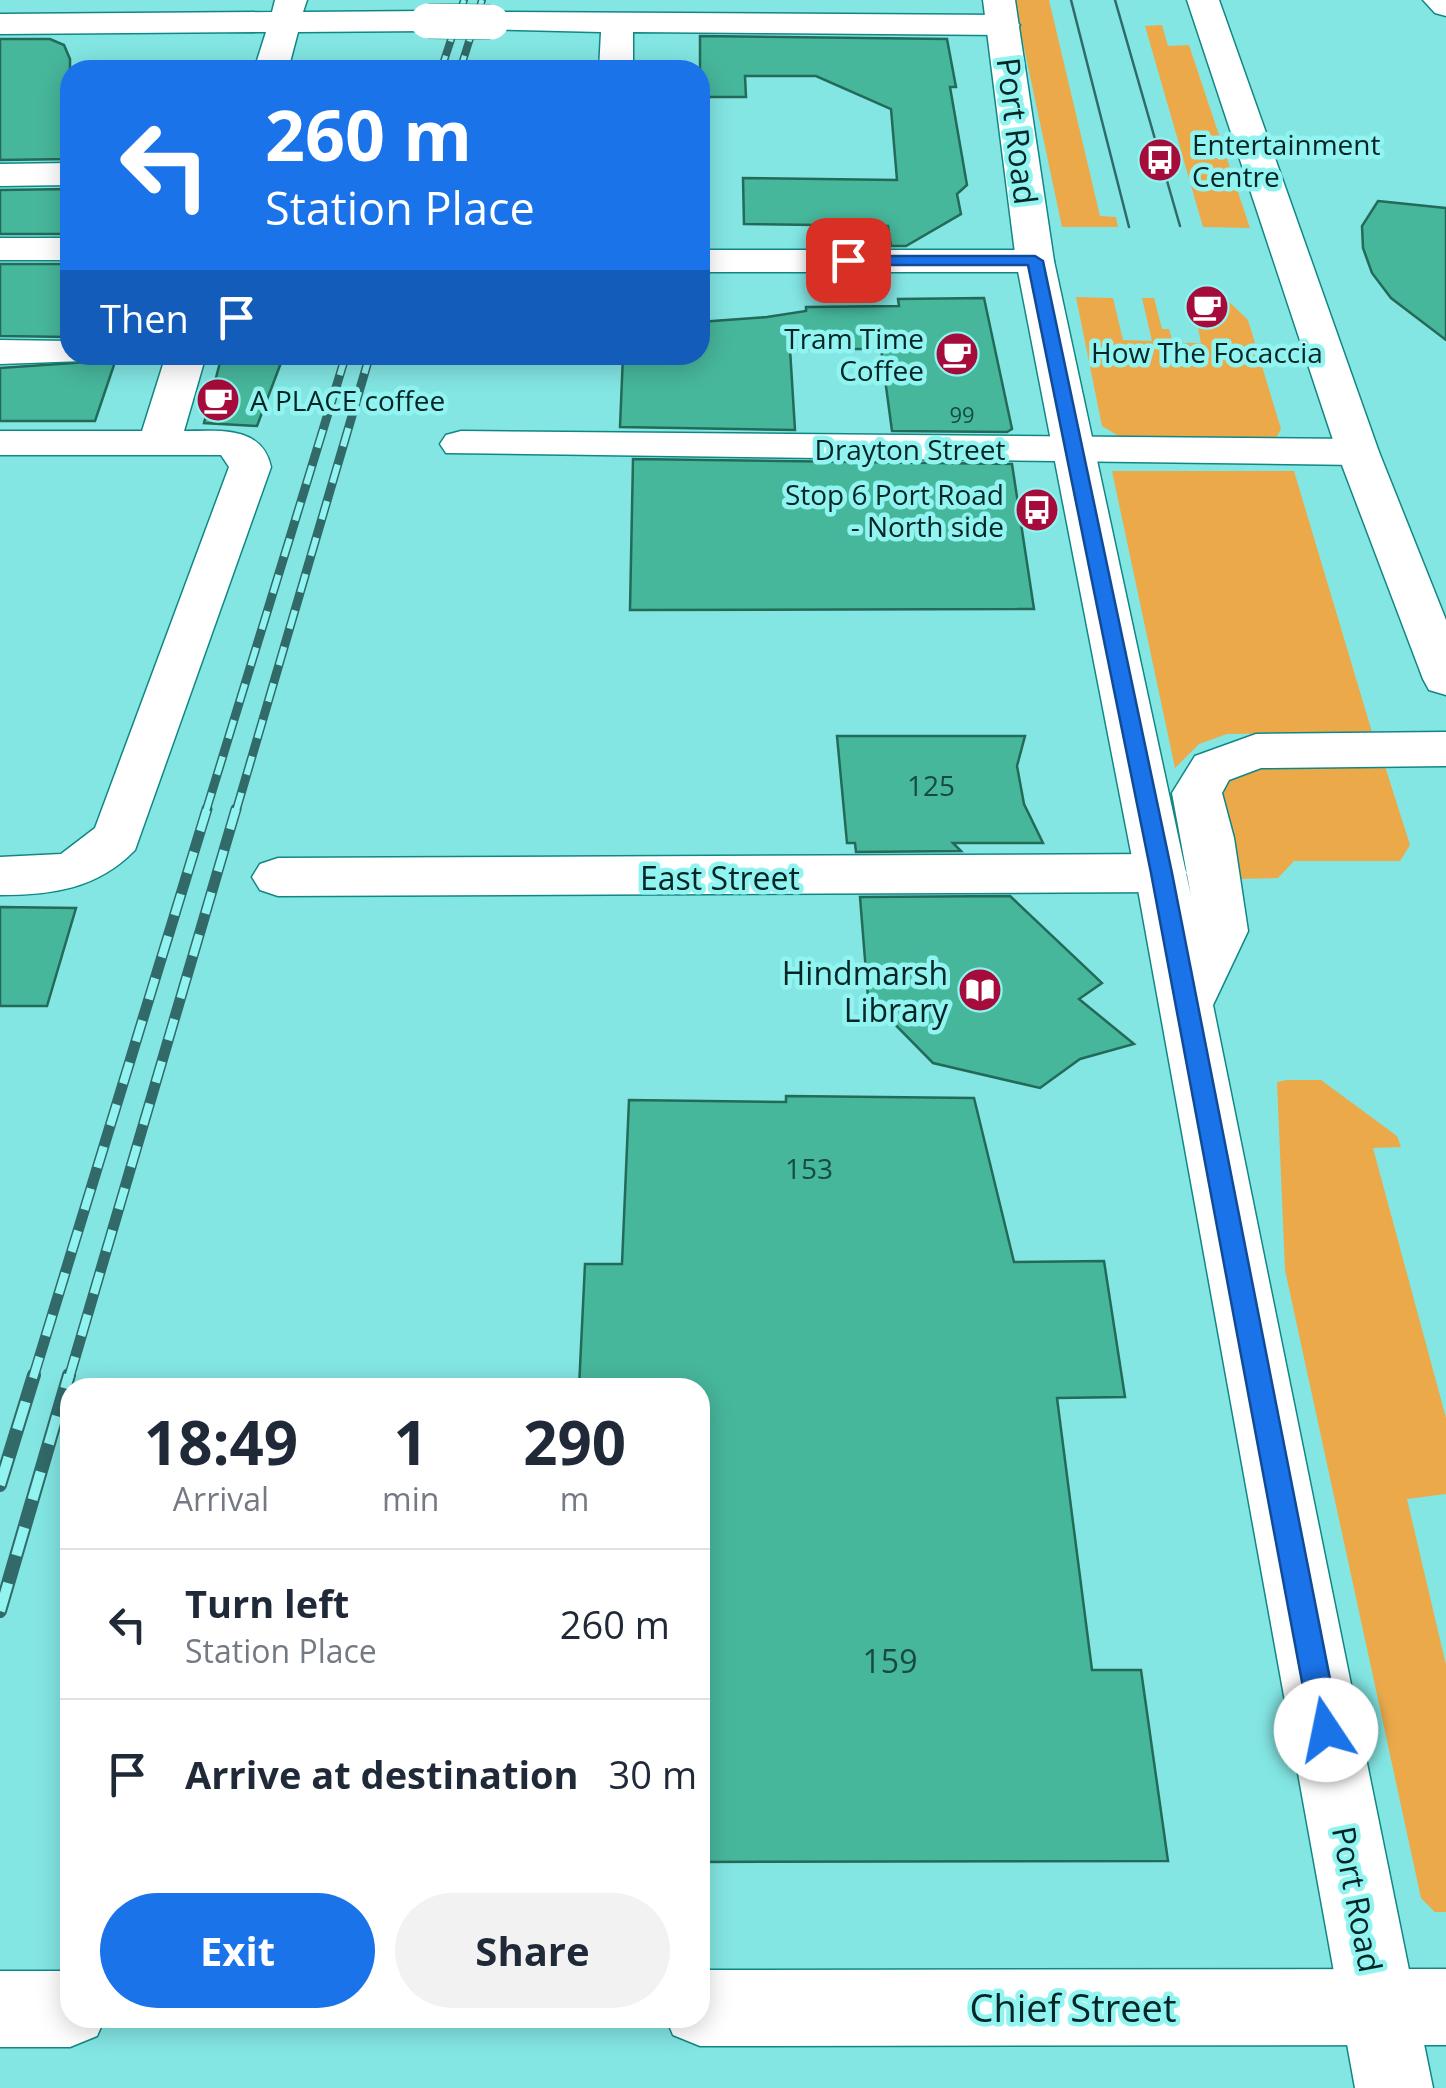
<!DOCTYPE html>
<html lang="en">
<head>
<meta charset="utf-8">
<style>
  body { margin:0; font-family:"Open Sans",sans-serif; background:#f2f2f3; color:#1f2937; height:100vh; display:flex; flex-direction:column; font-size:38px; white-space:nowrap }
  * { box-sizing:border-box; margin:0 }
  p { font-size:32px; color:#747a83 }
  .icon { flex:none; width:55px; height:55px; fill:none; stroke:currentColor; stroke-width:2; stroke-linecap:round; stroke-linejoin:round }
  .map { position:relative; flex:1; overflow:hidden }
  .drawer { position:absolute; left:60px; top:1378px; width:650px; height:650px; display:flex; flex-direction:column; background:#fff; border-radius:30px; box-shadow:0 5px 25px #0003 }
  .drawer>* { flex:none }
  .top-card { position:absolute; left:60px; top:60px; width:650px; height:305px; border-radius:30px; box-shadow:0 5px 25px #0003; background:#1a73e8; color:#fff; overflow:hidden }
  .pin { position:absolute; display:grid; place-items:center; width:85px; height:85px; color:#fff; margin:-42px; border-radius:20px; box-shadow:0 5px 15px #0006 }
  .me { position:absolute; width:110px; margin:-55px; rotate:349deg; stroke-linejoin:round; filter:drop-shadow(0 0 8px #0008) }
  .turn { display:flex; align-items:center; gap:35px; height:210px; padding:0 40px; font-size:45px }
  .turn .icon { width:130px; height:130px; stroke-width:2.5 }
  .turn b { display:block; font-size:70px; line-height:85px }
  .then { display:flex; align-items:center; height:95px; padding:0 40px; background:#0003; gap:20px; font-size:38px }
  .eta { display:flex; justify-content:space-evenly; align-items:center; height:170px; text-align:center }
  .eta b { font-size:60px; font-weight:700; line-height:70px }
  .primary-button { display:flex; gap:20px; margin-top:auto; padding:20px 40px }
  .primary-button a { flex:1; height:115px; border-radius:60px; background:#1a73e8; color:#fff; font-size:40px; font-weight:700; line-height:115px; text-align:center }
  .primary-button a+a { background:#f2f2f3; color:#1f2937 }
  ul { padding:0; list-style:none }
  li { display:flex; align-items:center; gap:30px; height:150px; padding:0 40px; border-top:2px solid #e0e1e3 }
  li div { flex:1 }
  li b { display:block; font-size:38px }
  li em { font-style:normal }
  .map>svg:first-child { display:block }
  .green { fill:#eba94a }
  .building { fill:#47b79b; stroke:#246a58; stroke-width:2.5 }
  .lines { fill:none; stroke-linecap:round; stroke-linejoin:round }
  .minor-casing { stroke:#118785; stroke-width:3 }
  .highway-casing { stroke:#118785; stroke-width:3 }
  .minor { fill:#fff; fill-rule:evenodd }
  .highway { fill:#fff; fill-rule:evenodd }
  .tram { stroke:#316a69; stroke-width:2.5 }
  .rail-far3-casing { stroke:#316a69; stroke-width:8 }
  .rail-far2-casing { stroke:#316a69; stroke-width:9 }
  .rail-far1-casing { stroke:#316a69; stroke-width:11 }
  .rail-casing { stroke:#316a69; stroke-width:14 }
  .rail-far3 { stroke:#91f4f1; stroke-width:5; stroke-dasharray:15; stroke-linecap:butt }
  .rail-far2 { stroke:#91f4f1; stroke-width:6; stroke-dasharray:19; stroke-linecap:butt }
  .rail-far1 { stroke:#91f4f1; stroke-width:8; stroke-dasharray:22; stroke-linecap:butt }
  .rail { stroke:#91f4f1; stroke-width:10; stroke-dasharray:29; stroke-linecap:butt }
  .minor-bridge-casing { stroke:#118785; stroke-width:36; stroke-linecap:butt }
  .minor-bridge { stroke:#fff; stroke-width:35 }
  .route { fill:#1a73e8; stroke:#114b97; stroke-width:2.5 }
  .labels { text-anchor:middle; dominant-baseline:central; stroke-width:9; stroke-linejoin:round; paint-order:stroke }
  .far-number-label { font-size:22px; fill:#164a43 }
  .far-poi-label { font-size:28px; fill:#052626; stroke:#91f4f1; text-anchor:start }
  .far-street-label { font-size:28px; fill:#052626; stroke:#91f4f1 }
  .number-label { font-size:28px; fill:#164a43 }
  .street-label { font-size:32px; fill:#052626; stroke:#91f4f1 }
  .poi-label { font-size:32px; fill:#052626; stroke:#91f4f1; text-anchor:end }
  .near-number-label { font-size:32px; fill:#164a43 }
  .near-street-label { font-size:38px; fill:#052626; stroke:#91f4f1 }
</style>
</head>
<body>
<div class="map">
<svg width="1446" height="2088" viewBox="0 0 1446 2088">
  <rect width="100%" height="100%" fill="#83e6e3"/>
  <g class="green">
    <polygon points="1014,0 1049,0 1100,216 1116,217 1118,227 1062,227"/>
    <polygon points="1162,25 1168,46 1189,45 1250,228 1203,227 1145,26"/>
    <polygon points="1076,297 1113,298 1123,340 1152,341 1142,298 1154,298 1162,329 1169,329 1173,343 1201,343 1196,317 1223,317 1218,298 1225,298 1248,320 1281,429 1276,438 1122,438 1102,426"/>
    <polygon points="1112,471 1294,471 1372,732 1227,734 1199,744 1175,768"/>
    <polygon points="1383,760 1410,845 1400,861 1294,861 1278,878 1234,879 1220,785 1258,762"/>
    <polygon points="1287,1080 1321,1080 1397,1136 1401,1147 1373,1148 1446,1418 1446,1494 1407,1499 1446,1665 1446,1912 1435,1912 1421,1898 1285,1270 1277,1082"/>
  </g>
  <g class="building">
    <polygon points="700,36 947,39 956,87 950,87 967,185 957,194 961,214 906,246 891,246 888,226 744,224 743,178 897,180 891,109 816,76 745,76 746,97 700,97"/>
    <polygon points="0,39 50,39 64,45 70,59 70,159 0,160"/>
    <polygon points="70,189 70,234 0,234 0,190"/>
    <polygon points="1378,201 1446,208 1446,340 1391,298 1372,273 1363,248 1362,226"/>
    <polygon points="0,264 70,264 70,337 0,336"/>
    <polygon points="984,298 1012,429 1007,432 892,431 881,349 790,349 795,430 620,427 623,355 700,355 700,322 767,317 806,311 806,307 899,306 898,299"/>
    <polygon points="222,355 284,355 257,426 204,423"/>
    <polygon points="88,362 115,362 95,421 0,421 0,368"/>
    <polygon points="633,459 1012,464 1034,609 630,610"/>
    <polygon points="837,736 1025,736 1017,766 1024,804 1043,843 953,843 961,851 856,852 855,843 847,843"/>
    <polygon points="1010,896 1102,983 1079,999 1134,1044 1080,1059 1040,1088 933,1063 868,997 860,897"/>
    <polygon points="0,907 76,908 47,1006 0,1006"/>
    <polygon points="786,1096 974,1098 1014,1262 1104,1261 1125,1397 1057,1398 1092,1670 1141,1670 1168,1861 700,1862 700,1388 579,1388 585,1264 622,1264 629,1100 786,1102"/>
  </g>
  <g class="lines">
    <defs>
      <g id="minor">
        <polygon points="275,0 307,0 303,12 428,11 444,21 428,31 298,32 288,70 254,70 266,32 0,34 0,14 272,12"/>
        <polygon points="1423,0 1446,0 1446,16 1435,13"/>
        <polygon points="491,12 1004,15 1020,25 1004,35 633,32 633,70 599,70 601,32 480,29 475,22 480,15"/>
        <polygon points="70,163 70,185 0,186 0,164"/>
        <rect x="0" y="238" width="70" height="22"/>
        <polygon points="700,250 1035,250 1048,253 1054,261 1048,269 1035,272 700,272"/>
        <polygon points="0,340 70,341 70,355 88,355 84,361 0,364"/>
        <path d="M166 355H206L184 431C219 431 262 425 271 467L135 850C97 889 52 895 0 895V857L61 854 95 828 229 467 221 455H0V431H142Z"/>
        <polygon points="461,431 1358,439 1373,443 1379,452 1373,461 1358,465 446,453 440,444 446,435"/>
        <polygon points="1161,854 1179,860 1187,873 1179,886 1161,892 278,896 260,890 252,877 260,864 278,858"/>
        <polygon points="1446,1969 1446,2045 700,2046 673,2035 666,2018 700,2018 700,1970"/>
        <polygon points="0,1971 70,1971 70,2018 105,2018 97,2036 70,2047 0,2047"/>
      </g>
      <g id="highway">
        <polygon points="983,0 1015,0 1054,261 1191,896 1172,793 1195,756 1256,734 1446,732 1446,766 1261,768 1229,780 1222,793 1234,838 1248,931 1213,1005 1433,2088 1355,2088 1135,873 1016,261"/>
        <polygon points="1187,0 1219,0 1379,452 1446,620 1446,695 1429,690 1423,679 1337,452"/>
      </g>
    </defs>
    <use href="#minor" class="minor-casing"/>
    <use href="#highway" class="highway-casing"/>
    <use href="#minor" class="minor"/>
    <use href="#highway" class="highway"/>
    <g class="tram">
      <polyline points="1071,0 1129,227"/>
      <polyline points="1115,0 1180,226"/>
    </g>
    <defs>
      <g id="rail-far3">
        <polyline points="441,70 464,0"/>
        <polyline points="460,70 482,0"/>
        <polyline points="344,360 346,355"/>
        <polyline points="368,360 370,355"/>
      </g>
      <g id="rail-far2">
        <polyline points="206,811 345,358"/>
        <polyline points="236,811 369,358"/>
      </g>
      <g id="rail-far1">
        <polyline points="33,1378 207,809"/>
        <polyline points="69,1378 236,809"/>
      </g>
      <g id="rail">
        <polyline points="0,1485 34,1375"/>
        <polyline points="0,1611 69,1375"/>
      </g>
    </defs>
    <use href="#rail-far3" class="rail-far3-casing"/>
    <use href="#rail-far2" class="rail-far2-casing"/>
    <use href="#rail-far1" class="rail-far1-casing"/>
    <use href="#rail" class="rail-casing"/>
    <use href="#rail-far3" class="rail-far3"/>
    <use href="#rail-far2" class="rail-far2"/>
    <use href="#rail-far1" class="rail-far1"/>
    <use href="#rail" class="rail"/>
    <defs>
      <polyline id="minor-bridge" points="428,21 491,22"/>
    </defs>
    <use href="#minor-bridge" class="minor-bridge-casing"/>
    <use href="#minor-bridge" class="minor-bridge"/>
  </g>
  <polygon class="route" points="1035,256 1043,261 1172,873 1340,1730 1336,1740 1326,1744 1315,1740 1311,1730 1151,873 1028,265 848,265 840,260 848,256"/>
  <defs>
    <symbol id="bus-disc" viewBox="-11 -11 22 22"><circle r="9.5" fill="#a50b3b" stroke="#91f4f1"/><path d="M-5-6H5V4H4V6H2V4H-2V6H-4V4H-5ZM-3.5-4V0h7V-4ZM-3.5 1.2v1.5H-2V1.2ZM2 1.2v1.5H3.5V1.2Z" fill="#fff"/></symbol>
    <symbol id="cafe-disc" viewBox="-11 -11 22 22"><circle r="9.5" fill="#a50b3b" stroke="#91f4f1"/><path d="M-5.5-4.5H6V0H3Q3 3.5 0 3.5H-2.5Q-5.5 3.5-5.5 0ZM3-3.2v2h1.7v-2ZM-6 4.5H4V6H-6Z" fill="#fff"/></symbol>
    <symbol id="library-disc" viewBox="-11 -11 22 22"><circle r="9.5" fill="#a50b3b" stroke="#91f4f1"/><path d="M-6-4Q-3-5.5-.7-3.5V5Q-3 3-6 4ZM6-4Q3-5.5 .7-3.5V5Q3 3 6 4Z" fill="#fff"/></symbol>
  </defs>
  <g fill-rule="evenodd">
    <use href="#bus-disc" x="1135" y="135" width="50" height="50"/>
    <use href="#cafe-disc" x="1182" y="282" width="50" height="50"/>
    <use href="#cafe-disc" x="932" y="329" width="50" height="50"/>
    <use href="#cafe-disc" x="193" y="375" width="50" height="50"/>
    <use href="#bus-disc" x="1012" y="485" width="50" height="50"/>
    <use href="#library-disc" x="955" y="965" width="50" height="50"/>
  </g>
  <g class="labels">
    <g class="far-number-label">
      <text x="962" y="414">99</text>
    </g>
    <g class="far-poi-label">
      <text x="1192" y="144">Entertainment<tspan x="1192" dy="32">Centre</tspan></text>
      <text x="924" y="338" text-anchor="end">Tram Time<tspan x="924" dy="32">Coffee</tspan></text>
      <text x="1207" y="352" text-anchor="middle">How The Focaccia</text>
      <text x="250" y="400">A PLACE coffee</text>
      <text x="1004" y="494" text-anchor="end">Stop 6 Port Road<tspan x="1004" dy="32">- North side</tspan></text>
    </g>
    <g class="far-street-label">
      <text x="910" y="449">Drayton Street</text>
    </g>
    <g class="number-label">
      <text x="931" y="785">125</text>
      <text x="809" y="1168">153</text>
    </g>
    <g class="street-label">
      <text transform="translate(1018 131) rotate(83)">Port Road</text>
      <text x="720" y="877">East Street</text>
      <text transform="translate(1358 1899) rotate(79)">Port Road</text>
    </g>
    <g class="poi-label">
      <text x="948" y="972">Hindmarsh<tspan x="948" dy="37">Library</tspan></text>
    </g>
    <g class="near-number-label">
      <text x="890" y="1660">159</text>
    </g>
    <g class="near-street-label">
      <text x="1073" y="2007">Chief Street</text>
    </g>
  </g>
</svg>
<div class="pin" style="left:848px;top:260px;background:#d93025"><svg class="icon" aria-label="arrive" viewBox="0 0 24 24"><path d="M6 21V4h12l-3 4 3 4H6"/></svg></div>
<svg class="me" style="left:1326px;top:1730px" viewBox="-20 -20 40 40"><circle r="19" fill="#fff"/><path d="M0-13L10 11 0 6-10 11z" fill="#1a73e8"/></svg>
<div class="top-card">
<div class="turn"><svg class="icon" aria-label="left" viewBox="0 0 24 24"><path d="M17 20v-9H6M10 6l-5 5 5 5"/></svg><div><b>260 m</b>Station Place</div></div>
<div class="then">Then<svg class="icon" aria-label="arrive" viewBox="0 0 24 24"><path d="M6 21V4h12l-3 4 3 4H6"/></svg></div>
</div>
<section class="drawer">
<div class="eta">
<div><b>18:49</b><p>Arrival</p></div>
<div><b>1</b><p>min</p></div>
<div><b>290</b><p>m</p></div>
</div>
<ul>
<li><svg class="icon" aria-label="left" viewBox="0 0 24 24"><path d="M17 20v-9H6M10 6l-5 5 5 5"/></svg><div><b>Turn left</b><p>Station Place</p></div><em>260 m</em></li>
<li><svg class="icon" aria-label="arrive" viewBox="0 0 24 24"><path d="M6 21V4h12l-3 4 3 4H6"/></svg><div><b>Arrive at destination</b></div><em>30 m</em></li>
</ul>
<div class="primary-button"><a>Exit</a><a>Share</a></div>
</section>
</div>
</body>
</html>
